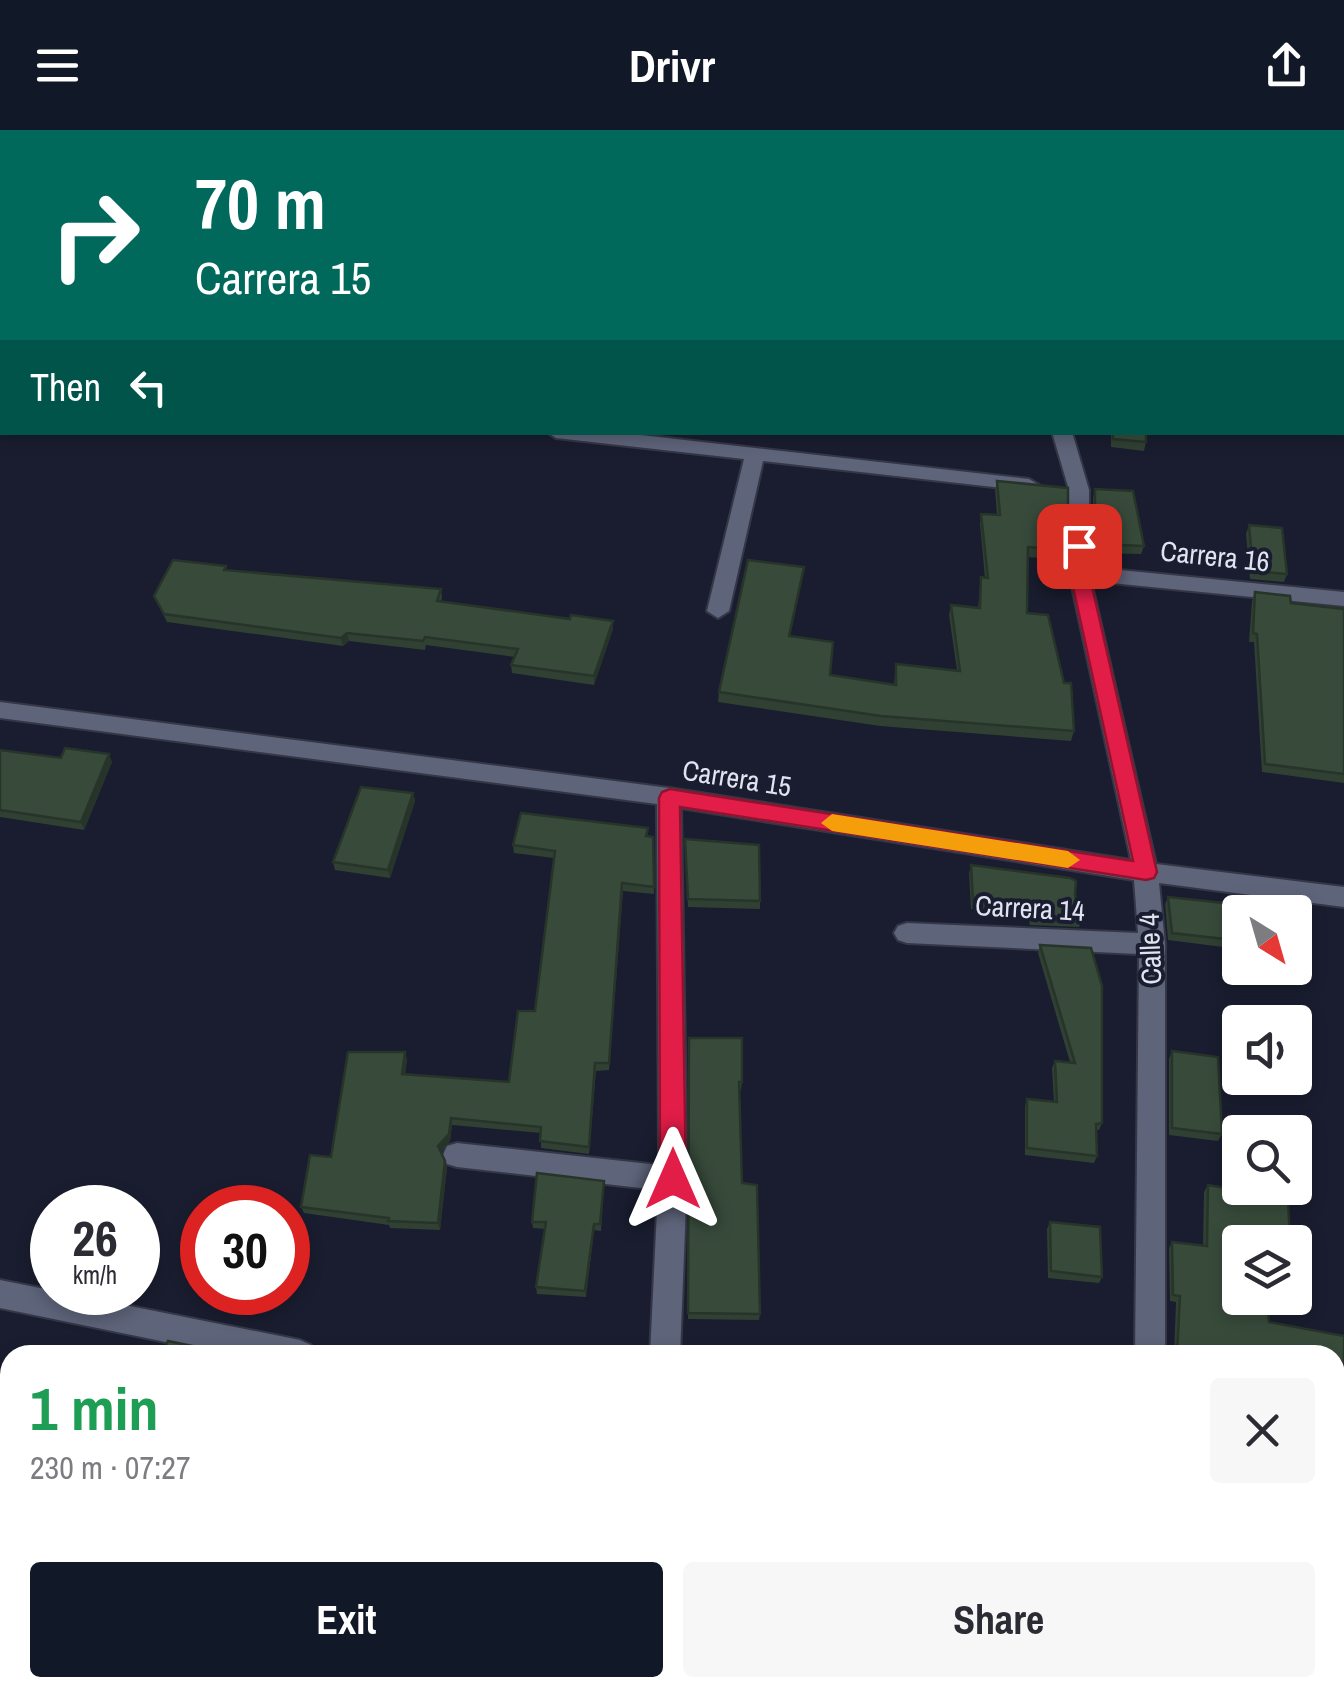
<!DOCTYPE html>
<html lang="en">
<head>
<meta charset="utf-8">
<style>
  body { margin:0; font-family:"Archivo Narrow",sans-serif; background:#f7f7f7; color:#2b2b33; height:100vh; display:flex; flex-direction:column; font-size:38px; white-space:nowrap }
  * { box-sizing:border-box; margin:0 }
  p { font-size:32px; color:#7c7c81 }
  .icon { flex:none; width:55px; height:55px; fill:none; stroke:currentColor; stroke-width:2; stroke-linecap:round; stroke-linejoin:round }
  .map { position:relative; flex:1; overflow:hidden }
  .panel { position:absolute; left:0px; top:1215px; width:1345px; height:352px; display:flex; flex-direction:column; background:#fff; border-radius:30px 30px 0 0; box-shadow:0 5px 15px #0003 }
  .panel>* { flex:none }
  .guide { position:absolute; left:0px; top:0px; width:1345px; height:305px; box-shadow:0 5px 15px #0003; background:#00695c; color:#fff; overflow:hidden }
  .needle { width:65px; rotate:143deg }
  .tools { position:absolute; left:1222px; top:765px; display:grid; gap:20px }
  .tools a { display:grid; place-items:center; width:90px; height:90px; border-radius:10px; background:#fff; box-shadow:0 5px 15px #0003; font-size:50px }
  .speed { position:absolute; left:30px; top:1055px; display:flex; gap:20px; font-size:50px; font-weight:700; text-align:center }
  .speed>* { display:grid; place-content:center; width:130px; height:130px; border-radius:50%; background:#fff; box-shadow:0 5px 15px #0003; line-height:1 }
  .speed small { font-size:25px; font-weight:400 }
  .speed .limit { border:15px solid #d22; background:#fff; color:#111 }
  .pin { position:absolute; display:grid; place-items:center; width:85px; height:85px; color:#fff; margin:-42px; border-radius:20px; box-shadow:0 5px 15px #0006 }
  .me { position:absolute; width:110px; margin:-55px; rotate:0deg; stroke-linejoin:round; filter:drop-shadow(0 0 8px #0008) }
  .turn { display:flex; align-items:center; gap:35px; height:210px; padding:0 30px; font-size:45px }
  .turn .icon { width:130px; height:130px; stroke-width:2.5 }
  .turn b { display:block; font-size:70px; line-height:85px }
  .then { display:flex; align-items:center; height:95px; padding:0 30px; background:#0003; gap:20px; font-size:38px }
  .round { display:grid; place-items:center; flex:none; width:105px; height:105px; border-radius:10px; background:#f7f7f7 }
  .overview { display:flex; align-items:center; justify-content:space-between; height:170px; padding:0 30px }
  h1 { font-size:60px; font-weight:700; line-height:75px; color:#1e9e55 }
  .action { display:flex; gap:20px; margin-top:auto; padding:20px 30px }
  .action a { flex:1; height:115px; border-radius:10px; background:#111827; color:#fff; font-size:40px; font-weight:700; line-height:115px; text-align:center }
  .action a+a { background:#f7f7f7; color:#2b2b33 }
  header { display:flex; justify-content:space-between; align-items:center; height:130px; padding:0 30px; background:#111827; color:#fff; font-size:45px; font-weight:700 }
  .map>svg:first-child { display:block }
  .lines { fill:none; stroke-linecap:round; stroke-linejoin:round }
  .minor-casing { stroke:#353747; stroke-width:4 }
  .minor { fill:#5e647a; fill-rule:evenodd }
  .wall { fill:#304033 }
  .shaded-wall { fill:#273429 }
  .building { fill:#384b3b; stroke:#273429; stroke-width:2.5 }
  .route { fill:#e11d48; stroke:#92132f; stroke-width:2.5 }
  .slow { fill:#f59e0b }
  .labels { text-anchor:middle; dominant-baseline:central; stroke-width:8; stroke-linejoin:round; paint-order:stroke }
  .street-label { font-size:28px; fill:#e0e3f0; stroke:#191d2f }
</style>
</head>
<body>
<header><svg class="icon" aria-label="menu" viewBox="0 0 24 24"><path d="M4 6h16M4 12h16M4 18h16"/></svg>Drivr<svg class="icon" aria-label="share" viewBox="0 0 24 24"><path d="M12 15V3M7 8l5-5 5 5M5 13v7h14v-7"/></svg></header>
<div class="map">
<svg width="1344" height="1566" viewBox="0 0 1344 1566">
  <rect width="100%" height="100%" fill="#191d2f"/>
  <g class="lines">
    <defs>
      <g id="minor">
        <rect x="456" y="0" width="16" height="2"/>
        <rect x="812" y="0" width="16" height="2"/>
        <polygon points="547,302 614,302 1029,349 1039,355 1029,361 763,331 729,481 718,488 707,481 744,329 556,308"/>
        <polygon points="1052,302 1072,302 1089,360 1089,437 1344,462 1344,476 1091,451 1156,734 1344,757 1344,777 1159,753 1165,814 1165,1225 1135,1225 1139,824 907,813 898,810 894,803 898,796 907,793 1138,803 1134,750 681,678 687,1049 680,1225 650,1225 658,1060 457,1037 447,1034 443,1025 447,1016 457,1013 659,1035 657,674 0,588 0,572 669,658 1131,730 1069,443 1069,360"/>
        <polygon points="0,1150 300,1210 311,1215 315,1225 229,1225 0,1178"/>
        <polygon points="1335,1390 1344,1391 1344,1423 1335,1422"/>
        <polygon points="176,1558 211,1558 208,1566 173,1566"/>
        <polygon points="636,1558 670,1558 669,1566 635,1566"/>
        <rect x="1137" y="1558" width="34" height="8"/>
      </g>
    </defs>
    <use href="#minor" class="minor-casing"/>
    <use href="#minor" class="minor"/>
  </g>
  <g class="wall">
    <polygon points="1091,302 1146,302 1146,312 1144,321 1111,317 1111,304"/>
    <polygon points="997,351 1068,411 1065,421 1041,420 1039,428 1028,427 1027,483 1074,601 1071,611 880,596 718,572 719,562 804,437 790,506 830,545 894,555 896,534 957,540 949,485 951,475 978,478 981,447 985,448 980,394 981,384 997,385 995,360"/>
    <polygon points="1095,359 1144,416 1141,424 1093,423 1093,368"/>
    <polygon points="1249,395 1287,444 1284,452 1250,449 1246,404"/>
    <polygon points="226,436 227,441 441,459 442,467 441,471 570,489 613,491 613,499 594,555 512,543 511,535 515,527 426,515 425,520 349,511 343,516 167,492 154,466"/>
    <polygon points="1255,462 1291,473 1344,479 1344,653 1262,642 1254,512 1249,512 1252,471"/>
    <polygon points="0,620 61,628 112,632 84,700 0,687"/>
    <polygon points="413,663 415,671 390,748 335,740 333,732"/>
    <polygon points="648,706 653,707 654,764 623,761 609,940 596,941 589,1024 541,1018 541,1003 452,995 450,1011 441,1022 447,1038 440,1100 390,1098 389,1095 304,1083 301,1077 331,1027 405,922 407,930 405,944 509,952 535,881 554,728 514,723 513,715"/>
    <polygon points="685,709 760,771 760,779 688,777"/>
    <polygon points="971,735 1075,765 1082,789 1079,797 1030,795 1025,778 971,779 969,743"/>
    <polygon points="1168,767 1223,773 1225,770 1240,782 1240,825 1223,822 1223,817 1168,810 1165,774"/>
    <polygon points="1040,815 1102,993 1099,1000 1097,1000 1097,1026 1094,1033 1025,1025 1025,976 1027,969 1054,972 1052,938 1055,931 1070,932 1038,823"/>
    <polygon points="689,916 742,952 741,960 739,960 742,1053 760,1184 759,1190 688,1189"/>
    <polygon points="1172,921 1222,1004 1218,1011 1169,1005 1169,929"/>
    <polygon points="604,1051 601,1101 594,1100 586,1167 537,1164 536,1157 545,1099 533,1098 532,1092"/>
    <polygon points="1208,1055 1290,1112 1240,1112 1269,1192 1344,1206 1344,1285 1335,1283 1335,1225 1174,1225 1176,1172 1170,1171 1169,1118 1172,1112 1203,1116 1204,1062"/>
    <polygon points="1050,1092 1102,1147 1099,1153 1048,1148 1047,1099"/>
    <polygon points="1183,1558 1281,1558 1281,1561 1276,1564 1276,1566 1183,1566"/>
  </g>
  <g class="shaded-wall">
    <polygon points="804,437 803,446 788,516 789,506"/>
    <polygon points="613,491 613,499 594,555 594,546"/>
    <polygon points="347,503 349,511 343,516 341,508"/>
    <polygon points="109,624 112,632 84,700 81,692"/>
    <polygon points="413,663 415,671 390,748 388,740"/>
    <polygon points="622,753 623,761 609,940 609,933"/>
    <polygon points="405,922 407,930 403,951 402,944"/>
    <polygon points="451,988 452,995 450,1011 440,1023 438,1016"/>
    <polygon points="445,1031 447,1038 440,1100 438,1093"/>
    <polygon points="594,1094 594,1100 586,1167 585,1161"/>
  </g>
  <g class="building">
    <polygon points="929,0 1054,0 1054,2 930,2"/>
    <polygon points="1113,302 1146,302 1146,312 1113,309"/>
    <polygon points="997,351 1068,358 1068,411 1040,410 1042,418 1028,417 1027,483 1048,485 1064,553 1071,553 1074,601 881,586 719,562 748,430 804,437 789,506 833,512 830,545 896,555 896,534 960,541 951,475 980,478 981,447 988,448 981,384 1000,385"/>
    <polygon points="1095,359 1133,361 1144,416 1095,414"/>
    <polygon points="1249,395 1282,398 1287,444 1253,441"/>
    <polygon points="173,430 226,436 224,440 441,459 437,471 570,489 571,485 613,491 594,546 511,535 518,519 425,507 423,511 347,503 341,508 164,484 154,466"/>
    <polygon points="1255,462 1290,466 1291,473 1344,479 1344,644 1265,634 1257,504 1253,503"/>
    <polygon points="65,618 109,624 81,692 0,680 0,620 61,628"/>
    <polygon points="361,657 413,663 388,740 333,732"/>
    <polygon points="521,683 648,698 646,706 653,707 654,757 622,753 609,933 595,933 589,1017 540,1011 541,997 451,988 449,1004 438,1016 445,1031 438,1093 388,1091 389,1088 301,1077 310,1025 331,1027 348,922 405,922 402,944 509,952 518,881 535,881 555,721 513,715"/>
    <polygon points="685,709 759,715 760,771 688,769"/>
    <polygon points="971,735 1070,748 1076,751 1075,765 1082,789 1032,787 1027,770 973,771"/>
    <polygon points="1168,767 1225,773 1225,770 1271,776 1272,782 1240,782 1240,816 1226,814 1226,809 1172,803"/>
    <polygon points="1040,815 1091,818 1102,856 1102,993 1096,994 1097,1026 1027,1018 1027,969 1057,972 1055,931 1075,933"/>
    <polygon points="689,908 742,908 742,952 739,952 742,1053 757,1055 760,1184 688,1183"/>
    <polygon points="1172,921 1218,927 1222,1004 1172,998"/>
    <polygon points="537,1043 604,1051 600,1094 594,1094 585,1161 536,1157 546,1092 532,1092"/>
    <polygon points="1208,1055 1288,1069 1290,1112 1261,1108 1262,1112 1240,1112 1240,1168 1267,1168 1269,1192 1344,1206 1344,1278 1335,1276 1335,1225 1177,1225 1180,1166 1173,1165 1172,1112 1207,1116"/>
    <polygon points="1050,1092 1100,1097 1102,1147 1051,1141"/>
    <polygon points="168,1211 226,1223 225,1225 162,1225"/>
    <rect x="671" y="1558" width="55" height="8"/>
    <polygon points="1187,1558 1281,1558 1281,1561 1276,1559 1276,1566 1188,1566"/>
  </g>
  <polygon class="route" points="1079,409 1089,416 1089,443 1157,742 1154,748 1146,750 680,677 686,1049 682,1057 673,1061 664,1057 660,1049 659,668 662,662 670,659 1133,731 1070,443 1070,416"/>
  <polygon class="slow" points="832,684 1068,721 1080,730 1068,738 832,701 821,693"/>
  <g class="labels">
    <g class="street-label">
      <text transform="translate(1215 426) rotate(6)">Carrera 16</text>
      <text transform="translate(737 648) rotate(9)">Carrera 15</text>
      <text transform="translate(1030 778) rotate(3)">Carrera 14</text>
      <text transform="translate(1150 819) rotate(-92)">Calle 4</text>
    </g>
  </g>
</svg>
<div class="tools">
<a><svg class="needle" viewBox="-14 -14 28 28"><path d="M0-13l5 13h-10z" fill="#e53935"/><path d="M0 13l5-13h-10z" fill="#7c7c81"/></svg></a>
<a><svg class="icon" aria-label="sound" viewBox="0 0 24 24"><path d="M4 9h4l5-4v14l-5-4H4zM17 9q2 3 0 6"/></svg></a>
<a><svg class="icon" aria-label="search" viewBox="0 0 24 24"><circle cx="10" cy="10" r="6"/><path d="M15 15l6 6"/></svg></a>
<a><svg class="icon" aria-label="layers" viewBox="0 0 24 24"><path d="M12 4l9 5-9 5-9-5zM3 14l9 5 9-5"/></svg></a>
</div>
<div class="speed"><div>26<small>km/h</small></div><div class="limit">30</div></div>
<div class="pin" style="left:1079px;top:416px;background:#d93025"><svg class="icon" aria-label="arrive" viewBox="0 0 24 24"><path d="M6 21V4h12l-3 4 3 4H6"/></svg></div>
<svg class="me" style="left:673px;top:1049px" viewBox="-20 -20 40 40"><path d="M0-17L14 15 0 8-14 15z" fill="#e11d48" stroke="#fff" stroke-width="4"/></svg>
<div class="guide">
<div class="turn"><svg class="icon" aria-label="right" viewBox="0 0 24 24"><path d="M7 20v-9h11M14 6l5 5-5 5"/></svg><div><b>70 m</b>Carrera 15</div></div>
<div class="then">Then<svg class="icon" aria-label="left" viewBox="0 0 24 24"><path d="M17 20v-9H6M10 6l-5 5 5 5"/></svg></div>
</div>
<section class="panel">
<div class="overview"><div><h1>1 min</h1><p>230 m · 07:27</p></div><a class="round"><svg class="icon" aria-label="close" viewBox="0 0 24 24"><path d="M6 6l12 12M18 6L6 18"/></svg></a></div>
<div class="action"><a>Exit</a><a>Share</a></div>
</section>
</div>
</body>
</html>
